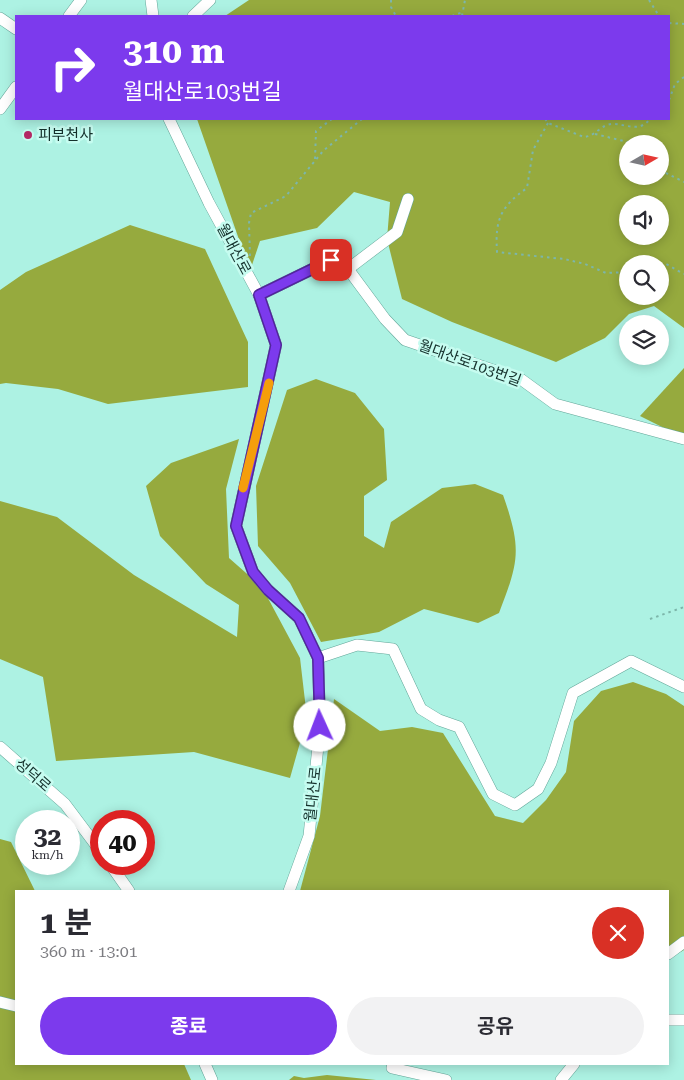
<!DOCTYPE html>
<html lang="ko">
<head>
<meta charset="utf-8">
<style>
  body { margin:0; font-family:"Roboto Serif","Noto Sans KR",serif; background:#f2f2f3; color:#2b2b33; height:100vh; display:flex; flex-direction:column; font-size:19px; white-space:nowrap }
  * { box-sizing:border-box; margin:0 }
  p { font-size:16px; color:#7c7c81 }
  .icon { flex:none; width:28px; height:28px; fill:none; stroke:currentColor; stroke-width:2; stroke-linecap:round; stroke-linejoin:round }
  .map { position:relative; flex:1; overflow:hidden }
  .panel { position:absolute; left:15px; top:890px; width:654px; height:175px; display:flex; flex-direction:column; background:#fff; border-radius:0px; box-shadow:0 2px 12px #0003 }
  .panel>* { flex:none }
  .hud { position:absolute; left:15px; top:15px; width:655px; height:105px; border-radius:0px; box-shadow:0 2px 12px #0003; background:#7c3aed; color:#fff; overflow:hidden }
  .needle { width:32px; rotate:81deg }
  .fabs { position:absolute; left:619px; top:135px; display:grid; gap:10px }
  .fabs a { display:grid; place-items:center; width:50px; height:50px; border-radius:50%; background:#fff; box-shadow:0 2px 12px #0003; font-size:25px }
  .speed { position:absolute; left:15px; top:810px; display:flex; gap:10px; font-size:25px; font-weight:700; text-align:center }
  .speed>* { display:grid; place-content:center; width:65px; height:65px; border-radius:50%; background:#fff; box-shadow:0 2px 12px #0003; line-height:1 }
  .speed small { font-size:12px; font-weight:400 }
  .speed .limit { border:8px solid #d22; background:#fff; color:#111 }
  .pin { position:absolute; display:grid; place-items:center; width:42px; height:42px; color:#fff; margin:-21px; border-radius:10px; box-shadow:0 2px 8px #0006 }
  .me { position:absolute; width:55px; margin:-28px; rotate:358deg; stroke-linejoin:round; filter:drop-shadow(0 0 4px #0008) }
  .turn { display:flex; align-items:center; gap:18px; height:105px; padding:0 25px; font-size:22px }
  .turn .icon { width:65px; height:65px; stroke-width:2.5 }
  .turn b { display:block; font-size:35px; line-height:42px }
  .round { display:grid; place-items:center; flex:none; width:52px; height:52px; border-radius:26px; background:#f2f2f3 }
  .summary { display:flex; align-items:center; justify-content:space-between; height:85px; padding:0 25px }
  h1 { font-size:30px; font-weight:700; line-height:38px }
  .action { display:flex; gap:10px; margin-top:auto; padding:10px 25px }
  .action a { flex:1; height:58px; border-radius:30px; background:#7c3aed; color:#fff; font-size:20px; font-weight:700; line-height:58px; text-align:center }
  .action a+a { background:#f2f2f3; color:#2b2b33 }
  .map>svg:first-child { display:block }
  .forest { fill:#96aa3e; fill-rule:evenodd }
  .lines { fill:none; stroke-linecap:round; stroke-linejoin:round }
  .minor-casing { stroke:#63a699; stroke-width:12 }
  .path { stroke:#7db6aa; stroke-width:2; stroke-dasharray:2.5 4; stroke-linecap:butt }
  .minor { stroke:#fff; stroke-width:11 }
  .route-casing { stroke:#51269a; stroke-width:12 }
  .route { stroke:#7c3aed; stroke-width:9 }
  .slow { stroke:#f59e0b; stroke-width:9 }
  .poi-dot { fill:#b32965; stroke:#c6fcf0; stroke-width:2 }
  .labels { text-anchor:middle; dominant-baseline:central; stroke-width:5; stroke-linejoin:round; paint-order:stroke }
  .poi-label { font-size:15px; fill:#15312c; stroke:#c6fcf0; text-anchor:start }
  .street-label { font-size:15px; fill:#15312c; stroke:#c6fcf0 }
</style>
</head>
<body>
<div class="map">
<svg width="684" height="1080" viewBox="0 0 684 1080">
  <rect width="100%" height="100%" fill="#adf2e3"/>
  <g class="forest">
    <path d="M249 0H684V328L654 306 629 314 605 338 556 362 452 322 402 299 387 239 390 202 354 192 317 228 260 241 250 271 197 119H669V16H225ZM628 144H660V176H628ZM628 204H660V236H628ZM628 264H660V296H628Z"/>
    <polygon points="130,225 205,249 248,342 248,387 108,404 58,389 6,383 0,384 0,290 26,272"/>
    <polygon points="684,368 684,434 680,436 640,416"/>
    <path d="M316 379 355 393 384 429 387 480 364 496V536L384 548 391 522 442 488 475 484 503 495C522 549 519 561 499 613L478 623 424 609 379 632 321 642 290 583 258 546 256 486 287 390Z"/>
    <polygon points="239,439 226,489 229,558 262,587 300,658 307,718 290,778 194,752 56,761 43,677 0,659 0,501 57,517 134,575 237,637 239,605 206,584 160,536 146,486 171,463"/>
    <polygon points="633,682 666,694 684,706 684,950 668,959 668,891 300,891 320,816 334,699 380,731 412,727 443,733 495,816 523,823 546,800 566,772 574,721 601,691"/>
    <polygon points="0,839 11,842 35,891 16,891 16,1064 184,1064 191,1080 0,1080"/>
    <polygon points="327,1075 376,1080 289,1080 294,1076 304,1078"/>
  </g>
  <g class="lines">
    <defs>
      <g id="minor">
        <polyline points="151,0 153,16"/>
        <polyline points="69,16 81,0"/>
        <polyline points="193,16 210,0"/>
        <polyline points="0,18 16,29"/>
        <polyline points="0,109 16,87"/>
        <polyline points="169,119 209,203 259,295 276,345 236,526 253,572 268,590 299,618 318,658 320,726 309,836 289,891"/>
        <polyline points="348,269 397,232 408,199"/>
        <polyline points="259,295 331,260 348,269 385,319 405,340 522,380 555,404 684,439"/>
        <polyline points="318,658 357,645 393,649 421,709 439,720 459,727 493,794 515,805 538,789 551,763 573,693 631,661 684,687"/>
        <polyline points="0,747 65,804 101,852"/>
        <polyline points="110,864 129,891"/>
        <polyline points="668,954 684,942"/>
        <polyline points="0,1002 16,1006"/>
        <polyline points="668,1020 684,1020"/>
        <polyline points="205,1064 212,1080"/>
        <polyline points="393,1064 392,1068 446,1080"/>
        <polyline points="561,1080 574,1064"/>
      </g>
    </defs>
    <use href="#minor" class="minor-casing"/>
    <g class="path">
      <polyline points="391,0 391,7 396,16"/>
      <polyline points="649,0 659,16"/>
      <polyline points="452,16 463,12"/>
      <polyline points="462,16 465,0"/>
      <polyline points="669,23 684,24"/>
      <polyline points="669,100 675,84 684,77"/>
      <path d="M545 119 548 123 584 137C596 136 601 124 613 124 627 124 639 133 650 119"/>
      <path d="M548 123 533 150 527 188C500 207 495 220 497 252L564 259 585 264 606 273 628 272"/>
      <polyline points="595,134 636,144"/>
      <polyline points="315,159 316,131 332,119"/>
      <polyline points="660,170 684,182"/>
      <polyline points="250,256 249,223 251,213 286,196 323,151 362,119"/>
      <polyline points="660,264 666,264 684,274"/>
      <polyline points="650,619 684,607"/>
    </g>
    <use href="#minor" class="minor"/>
  </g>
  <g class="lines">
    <defs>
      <polyline id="route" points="320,726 318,658 299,618 268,590 253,572 236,526 276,345 259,295 331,260"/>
    </defs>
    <use href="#route" class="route-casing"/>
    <use href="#route" class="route"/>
    <polyline class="slow" points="243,488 269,383"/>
  </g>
  <circle class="poi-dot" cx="28" cy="135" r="5"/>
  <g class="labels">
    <g class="poi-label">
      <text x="38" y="135">피부천사</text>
    </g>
    <g class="street-label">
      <text transform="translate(234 249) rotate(62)">월대산로</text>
      <text transform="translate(470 363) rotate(20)">월대산로103번길</text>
      <text transform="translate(33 775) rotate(41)">성덕로</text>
      <text transform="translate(313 794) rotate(-84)">월대산로</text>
    </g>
  </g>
</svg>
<div class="fabs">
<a><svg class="needle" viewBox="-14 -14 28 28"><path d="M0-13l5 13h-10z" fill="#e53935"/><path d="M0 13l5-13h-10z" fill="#7c7c81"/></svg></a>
<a><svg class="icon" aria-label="sound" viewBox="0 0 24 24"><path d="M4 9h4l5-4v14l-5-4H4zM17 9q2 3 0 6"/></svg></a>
<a><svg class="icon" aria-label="search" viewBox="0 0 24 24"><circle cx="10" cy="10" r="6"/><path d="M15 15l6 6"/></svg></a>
<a><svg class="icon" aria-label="layers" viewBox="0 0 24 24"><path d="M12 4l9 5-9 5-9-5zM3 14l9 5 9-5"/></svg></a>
</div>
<div class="speed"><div>32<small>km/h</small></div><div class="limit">40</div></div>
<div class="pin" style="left:331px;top:260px;background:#d93025"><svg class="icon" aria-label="arrive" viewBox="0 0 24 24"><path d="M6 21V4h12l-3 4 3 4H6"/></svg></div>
<svg class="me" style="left:320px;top:726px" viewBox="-20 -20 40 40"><circle r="19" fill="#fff"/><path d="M0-13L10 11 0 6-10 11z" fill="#7c3aed"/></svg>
<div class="hud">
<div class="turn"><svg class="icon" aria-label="right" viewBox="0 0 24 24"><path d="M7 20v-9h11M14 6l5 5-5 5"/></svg><div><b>310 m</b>월대산로103번길</div></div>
</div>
<section class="panel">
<div class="summary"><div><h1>1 분</h1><p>360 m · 13:01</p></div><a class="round" style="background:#d93025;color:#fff"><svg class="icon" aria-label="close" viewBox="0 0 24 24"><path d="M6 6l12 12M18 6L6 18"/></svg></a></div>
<div class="action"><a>종료</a><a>공유</a></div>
</section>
</div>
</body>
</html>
